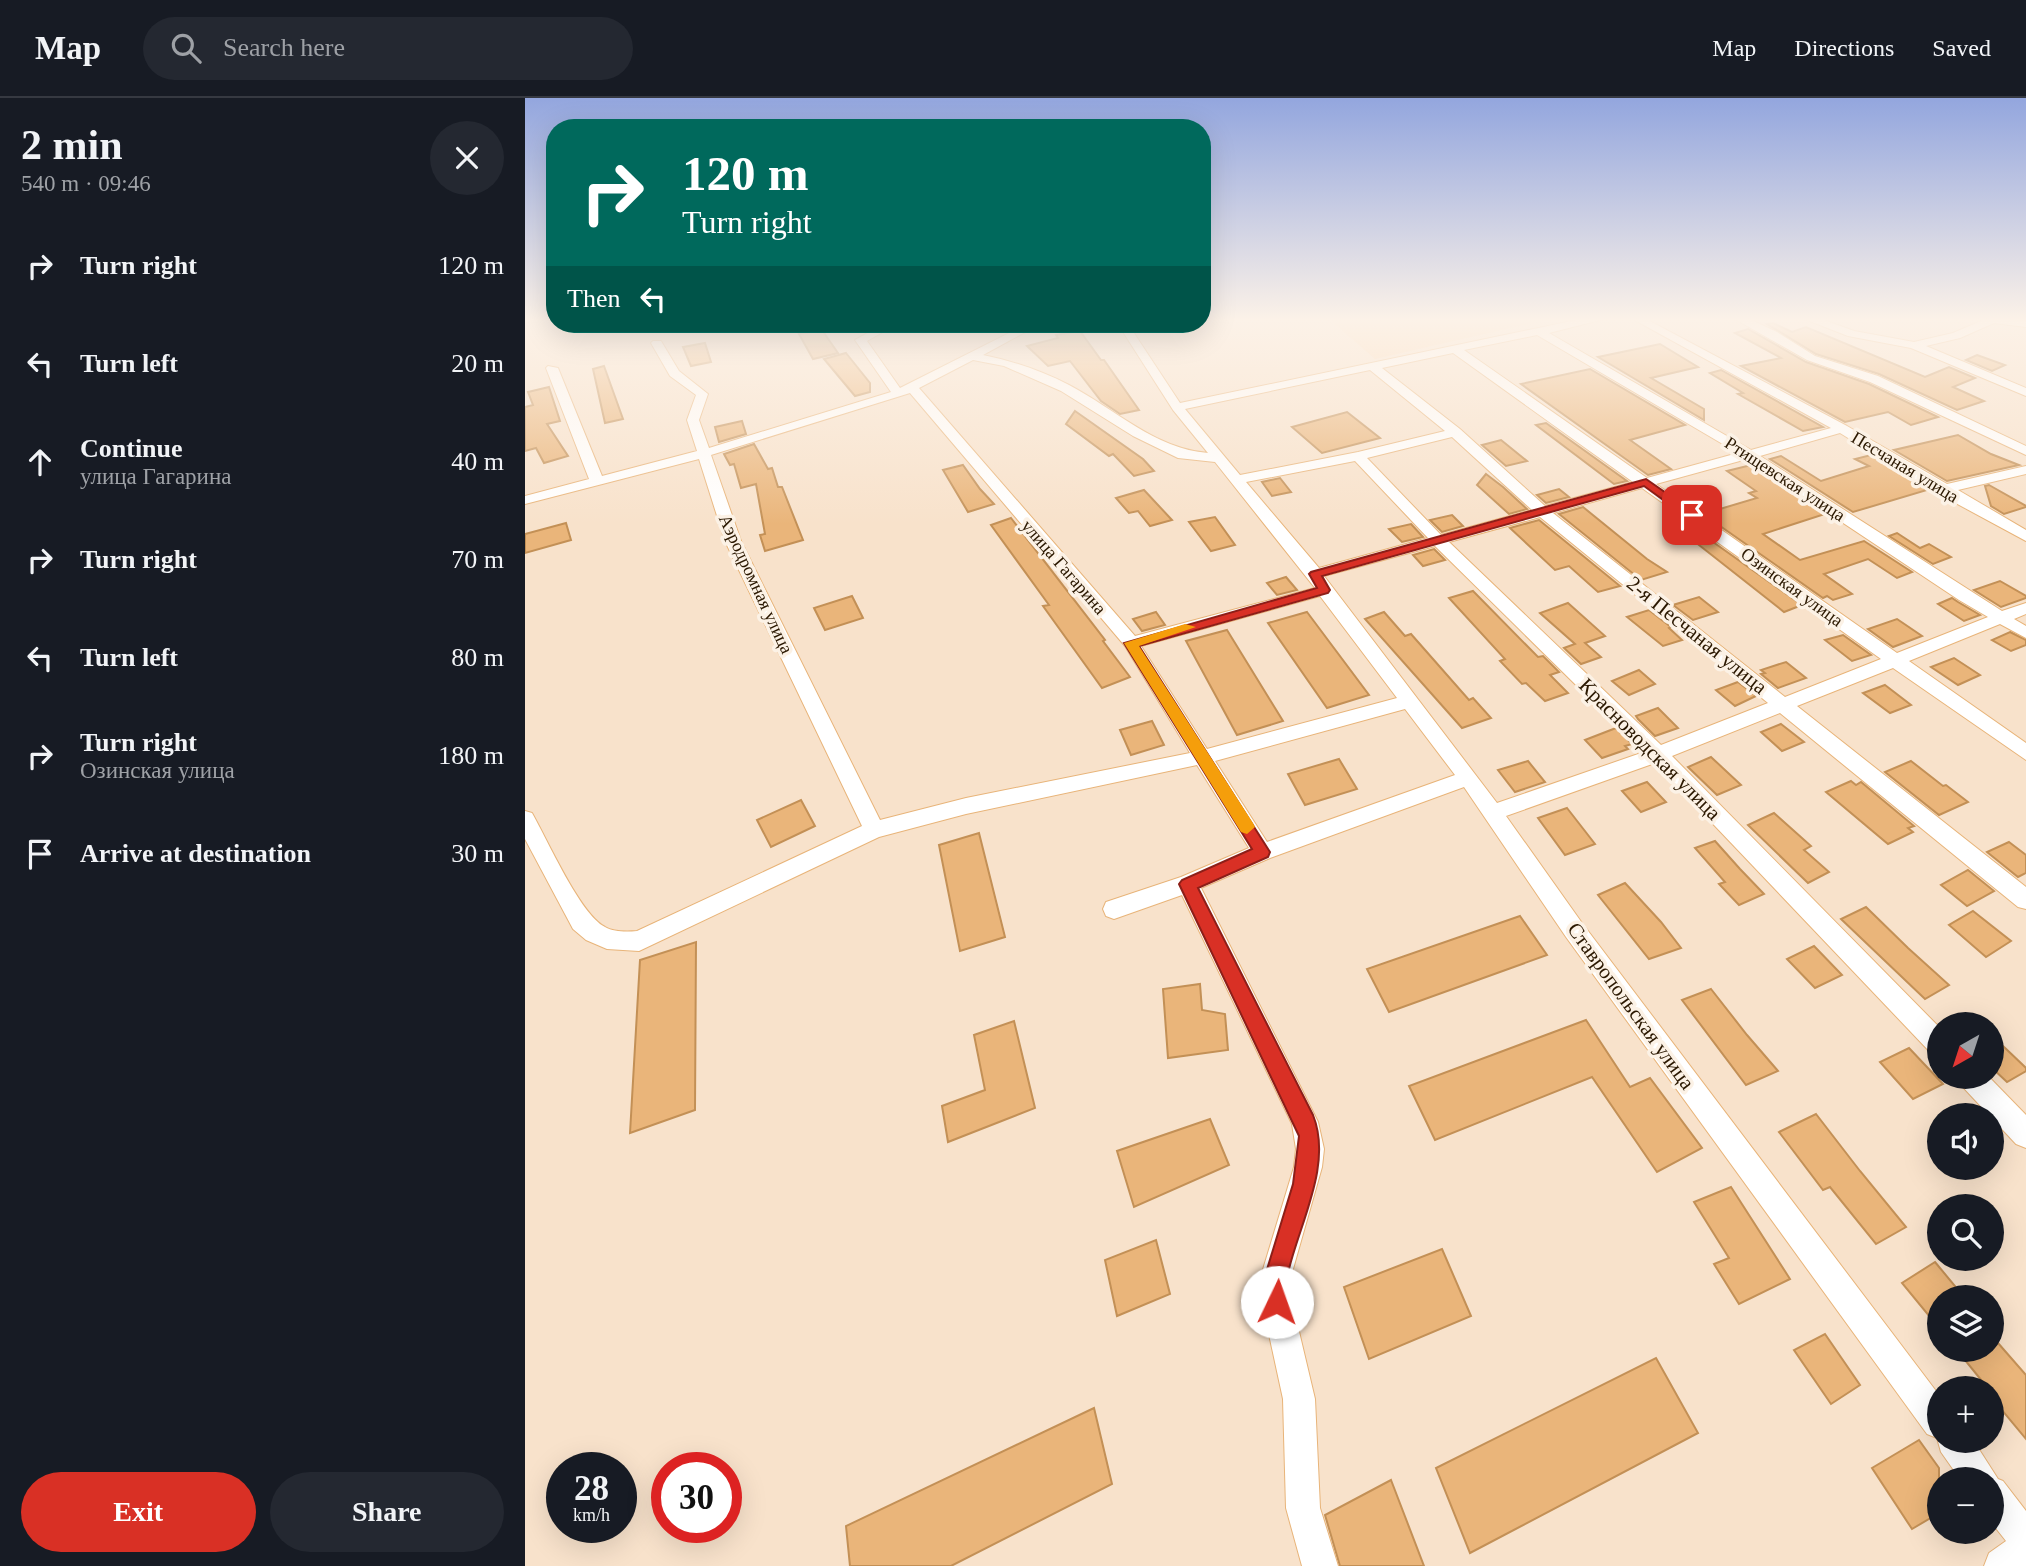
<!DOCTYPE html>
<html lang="en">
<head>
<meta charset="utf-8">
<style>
  body { margin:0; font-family:Georgia,serif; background:#242831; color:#f1f3f6; height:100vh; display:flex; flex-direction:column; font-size:26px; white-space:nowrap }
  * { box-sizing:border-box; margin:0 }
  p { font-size:23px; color:#9ea1a6 }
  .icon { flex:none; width:38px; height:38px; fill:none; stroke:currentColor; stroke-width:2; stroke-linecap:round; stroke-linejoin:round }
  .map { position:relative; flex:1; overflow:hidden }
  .side { display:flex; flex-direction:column; background:#171b24; width:525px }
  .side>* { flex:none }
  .hud { position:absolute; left:21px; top:21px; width:665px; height:214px; border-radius:28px; box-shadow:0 7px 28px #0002; background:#00695c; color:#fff; overflow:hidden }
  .needle { width:46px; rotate:219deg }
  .controls { position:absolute; left:1402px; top:914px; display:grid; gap:14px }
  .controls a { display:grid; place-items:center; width:77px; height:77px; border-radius:50%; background:#171b24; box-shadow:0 7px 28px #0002; font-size:35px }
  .speed { position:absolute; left:21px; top:1354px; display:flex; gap:14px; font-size:35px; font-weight:700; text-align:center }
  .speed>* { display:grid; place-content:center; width:91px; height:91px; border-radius:50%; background:#171b24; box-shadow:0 7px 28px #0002; line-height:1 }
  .speed small { font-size:18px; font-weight:400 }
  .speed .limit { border:10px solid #d22; background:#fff; color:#111 }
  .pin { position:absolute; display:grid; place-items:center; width:60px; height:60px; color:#fff; margin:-30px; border-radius:14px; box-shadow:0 4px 10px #0006 }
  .me { position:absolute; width:77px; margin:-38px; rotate:3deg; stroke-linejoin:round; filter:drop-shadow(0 0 5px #0008) }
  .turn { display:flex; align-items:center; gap:24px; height:147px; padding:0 21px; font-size:32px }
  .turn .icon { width:91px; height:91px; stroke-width:2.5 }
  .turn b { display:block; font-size:49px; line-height:60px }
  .then { display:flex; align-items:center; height:66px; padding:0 21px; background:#0003; gap:14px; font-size:26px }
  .round { display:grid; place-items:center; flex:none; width:74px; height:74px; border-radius:37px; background:#242831 }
  .summary { display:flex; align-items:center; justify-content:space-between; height:119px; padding:0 21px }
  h1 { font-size:42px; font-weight:600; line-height:52px }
  .button { display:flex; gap:14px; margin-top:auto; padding:14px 21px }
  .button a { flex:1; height:80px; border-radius:42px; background:#d93025; color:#fff; font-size:28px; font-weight:600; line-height:80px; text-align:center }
  .button a+a { background:#242831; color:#f1f3f6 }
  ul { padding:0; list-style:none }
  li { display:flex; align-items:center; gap:21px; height:98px; padding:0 21px }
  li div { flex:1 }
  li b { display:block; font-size:26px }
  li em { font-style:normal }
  header { display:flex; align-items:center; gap:42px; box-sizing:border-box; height:98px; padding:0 35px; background:#171b24; border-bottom:2px solid #363941 }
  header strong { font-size:33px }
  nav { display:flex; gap:38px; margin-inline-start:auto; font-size:24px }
  .search { width:490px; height:63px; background:#242831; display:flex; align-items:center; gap:18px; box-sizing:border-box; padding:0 24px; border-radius:38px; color:#9ea1a6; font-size:26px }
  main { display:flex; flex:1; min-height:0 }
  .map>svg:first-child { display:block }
  .built { fill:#fbd8b2 }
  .building { fill:#eab57a; stroke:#c39056; stroke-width:2 }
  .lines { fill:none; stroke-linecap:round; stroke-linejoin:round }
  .minor-casing { stroke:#e8b479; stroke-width:2 }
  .minor { fill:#fff; fill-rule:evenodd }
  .route { fill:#d93025; stroke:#8d1f18; stroke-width:2 }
  .slow { fill:#f59e0b }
  .labels { text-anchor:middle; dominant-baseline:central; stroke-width:7; stroke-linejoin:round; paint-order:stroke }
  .far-street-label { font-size:18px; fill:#2b1801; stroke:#fcf2e6 }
  .street-label { font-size:21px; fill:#2b1801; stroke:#fcf2e6 }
</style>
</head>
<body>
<header>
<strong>Map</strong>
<div class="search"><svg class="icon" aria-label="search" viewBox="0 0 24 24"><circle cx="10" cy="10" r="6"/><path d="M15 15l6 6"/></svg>Search here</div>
<nav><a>Map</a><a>Directions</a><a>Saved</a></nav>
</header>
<main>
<section class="side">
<div class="summary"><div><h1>2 min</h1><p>540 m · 09:46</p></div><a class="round"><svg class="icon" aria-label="close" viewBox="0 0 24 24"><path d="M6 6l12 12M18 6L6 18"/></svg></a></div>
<ul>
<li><svg class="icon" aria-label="right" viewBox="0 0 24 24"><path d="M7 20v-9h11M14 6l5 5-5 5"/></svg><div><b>Turn right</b></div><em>120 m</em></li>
<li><svg class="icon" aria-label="left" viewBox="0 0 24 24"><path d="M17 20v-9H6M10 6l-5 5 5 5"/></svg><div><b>Turn left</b></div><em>20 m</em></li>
<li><svg class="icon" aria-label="ahead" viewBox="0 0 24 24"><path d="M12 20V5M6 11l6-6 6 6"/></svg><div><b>Continue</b><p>улица Гагарина</p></div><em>40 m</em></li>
<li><svg class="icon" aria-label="right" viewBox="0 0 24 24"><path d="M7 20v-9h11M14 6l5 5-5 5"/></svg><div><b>Turn right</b></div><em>70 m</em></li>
<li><svg class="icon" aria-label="left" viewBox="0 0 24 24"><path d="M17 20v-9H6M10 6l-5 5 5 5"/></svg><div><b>Turn left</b></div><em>80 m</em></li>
<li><svg class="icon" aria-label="right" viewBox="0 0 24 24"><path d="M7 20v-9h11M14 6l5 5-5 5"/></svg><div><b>Turn right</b><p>Озинская улица</p></div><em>180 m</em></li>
<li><svg class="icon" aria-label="arrive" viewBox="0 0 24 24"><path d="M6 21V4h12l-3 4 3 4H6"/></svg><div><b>Arrive at destination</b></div><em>30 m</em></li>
</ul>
<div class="button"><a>Exit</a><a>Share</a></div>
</section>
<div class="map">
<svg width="1501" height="1468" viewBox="0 0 1501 1468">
  <rect width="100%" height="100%" fill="#f8e2cb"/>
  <polygon class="built" points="803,220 1030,220 850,261"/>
  <g class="building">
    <polygon points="1248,225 1267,234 1281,229 1400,279 1424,269 1450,280 1428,289 1459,303 1432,312 1354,276 1291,256 1242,226"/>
    <polygon points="1223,231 1281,264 1344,286 1413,319 1386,327 1363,314 1320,324 1216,268 1256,260 1210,235"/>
    <polygon points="297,232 313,255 288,261 274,236"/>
    <polygon points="555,233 576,262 579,262 614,312 595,316 576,303 545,263 523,268 502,248 533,240 531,237"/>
    <polygon points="180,245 186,264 166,268 158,249"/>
    <polygon points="1135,246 1173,269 1126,280 1179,311 1179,322 1073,259"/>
    <polygon points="321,255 345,285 345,294 330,298 299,261"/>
    <polygon points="1452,257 1480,267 1467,273 1441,262"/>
    <polygon points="79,268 98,321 80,325 68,271"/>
    <polygon points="1065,271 1160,327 1105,342 1146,371 1123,377 996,286"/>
    <polygon points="1196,272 1298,329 1278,333 1213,296 1218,295 1185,275"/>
    <polygon points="24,289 35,323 22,326 43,358 19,365 11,350 0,353 0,309 8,307 3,294"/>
    <polygon points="550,313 618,361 629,373 609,378 588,356 584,358 541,326"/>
    <polygon points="822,314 855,340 797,355 767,329"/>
    <polygon points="217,323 221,336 194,344 190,329"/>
    <polygon points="1021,325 1102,383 1089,386 1011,327"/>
    <polygon points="1433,337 1466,356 1494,367 1422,383 1369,352"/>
    <polygon points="976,342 1002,363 981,368 957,347"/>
    <polygon points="229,346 243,371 247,370 253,389 257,389 278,442 240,453 235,437 240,436 231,386 216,390 209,366 205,367 199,356"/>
    <polygon points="1346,357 1402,392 1328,414 1245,361 1256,358 1296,383 1344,368 1330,361"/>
    <polygon points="438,367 455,391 469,406 443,414 418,372"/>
    <polygon points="1226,367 1300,416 1238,436 1275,462 1339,443 1387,474 1372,480 1343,461 1299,476 1327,496 1308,502 1302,498 1298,500 1178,416 1232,400 1224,395 1231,393 1202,373"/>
    <polygon points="961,376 978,389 1002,411 984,416 952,387"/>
    <polygon points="755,380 766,394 747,398 737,384"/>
    <polygon points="1464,387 1501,408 1501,409 1479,416 1466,408 1460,388"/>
    <polygon points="1034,391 1044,399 1021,405 1012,397"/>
    <polygon points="619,392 647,422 625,428 613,413 604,415 591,400"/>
    <polygon points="1058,409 1122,461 1142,474 1116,482 1034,416"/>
    <polygon points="927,417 938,428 917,434 905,422"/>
    <polygon points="690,419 710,447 686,453 664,424"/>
    <polygon points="486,420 580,542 578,543 605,579 577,590 518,508 524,507 466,427"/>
    <polygon points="1014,422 1095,488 1073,494 1044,468 1030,472 985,430"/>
    <polygon points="1157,422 1277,507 1259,514 1146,425"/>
    <polygon points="41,425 46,442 0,455 0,436"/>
    <polygon points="886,426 898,439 877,444 864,431"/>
    <polygon points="1372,435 1395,450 1404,446 1426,459 1408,466 1364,438"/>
    <polygon points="909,451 920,462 898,468 888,457"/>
    <polygon points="761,479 772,492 752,497 742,485"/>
    <polygon points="1475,483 1501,498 1501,500 1476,509 1449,492"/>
    <polygon points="948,493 1013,559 1018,558 1034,574 1025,577 1043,595 1020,603 1001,585 997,586 975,563 980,561 924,500"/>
    <polygon points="327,498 338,520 300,532 289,510"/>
    <polygon points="1174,499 1193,514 1168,522 1148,507"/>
    <polygon points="1427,500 1433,504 1455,517 1439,523 1413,506"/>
    <polygon points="1043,505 1080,538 1060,545 1076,559 1056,566 1039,550 1050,546 1015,515"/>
    <polygon points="1124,512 1146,529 1144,530 1157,542 1138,548 1102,519"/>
    <polygon points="631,514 640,527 617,533 608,521"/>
    <polygon points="782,514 844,597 802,610 743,525"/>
    <polygon points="859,514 880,538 886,536 944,602 948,600 966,620 937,630 840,521"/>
    <polygon points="1372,521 1397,538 1368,549 1343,531"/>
    <polygon points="702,532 758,623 712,637 661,543"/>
    <polygon points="1485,534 1501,542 1501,547 1486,553 1467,542"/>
    <polygon points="1318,537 1346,557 1327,563 1300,542"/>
    <polygon points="1429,560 1455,577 1433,587 1406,569"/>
    <polygon points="1261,564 1281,580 1253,590 1236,576 1240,575 1236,572"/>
    <polygon points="1114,572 1130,586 1104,597 1087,583"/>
    <polygon points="1213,584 1231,598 1210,608 1191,592"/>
    <polygon points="1360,587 1386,607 1365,615 1338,595"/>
    <polygon points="1133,610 1153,630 1130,638 1113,621 1111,618"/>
    <polygon points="627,623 639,647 606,657 595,632"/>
    <polygon points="1256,626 1279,644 1257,653 1236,634"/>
    <polygon points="1091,630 1107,646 1100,648 1103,651 1077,660 1060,642"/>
    <polygon points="1186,659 1216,687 1192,697 1163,669"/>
    <polygon points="814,661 832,691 780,707 763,676"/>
    <polygon points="1003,663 1020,684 990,694 973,672"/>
    <polygon points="1386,663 1418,688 1421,687 1443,704 1414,717 1360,674"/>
    <polygon points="1326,683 1331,687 1336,684 1389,728 1383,730 1388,734 1363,746 1301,694"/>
    <polygon points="1122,684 1141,704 1116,714 1097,693"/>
    <polygon points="276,702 290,728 246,749 232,722"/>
    <polygon points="1042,710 1070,746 1040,757 1013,720"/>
    <polygon points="1249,715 1286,748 1279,752 1304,774 1283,785 1223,727"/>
    <polygon points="454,735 480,839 435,853 414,747"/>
    <polygon points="1190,743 1215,771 1239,796 1214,807 1194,786 1200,784 1170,750"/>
    <polygon points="1484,744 1501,757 1501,775 1493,779 1462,754"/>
    <polygon points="1443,772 1469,793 1442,808 1416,787"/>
    <polygon points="1100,785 1136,824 1156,850 1124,861 1073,797"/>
    <polygon points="1341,809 1383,850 1424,887 1400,901 1316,821"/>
    <polygon points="1448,813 1486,843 1461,859 1424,827"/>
    <polygon points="995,818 1022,857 864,914 842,871"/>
    <polygon points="171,844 170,1012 105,1035 115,862"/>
    <polygon points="1289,848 1317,877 1290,890 1262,861"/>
    <polygon points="675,886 677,912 700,916 703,952 643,960 638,891"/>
    <polygon points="1186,891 1222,937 1253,973 1221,987 1157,902"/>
    <polygon points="1061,922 1105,989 1125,980 1177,1050 1132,1074 1067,979 910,1042 884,988"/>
    <polygon points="489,923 510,1010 423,1044 417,1008 460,992 449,937"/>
    <polygon points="1478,948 1501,970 1501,973 1482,984 1466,969 1466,956"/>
    <polygon points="1384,950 1418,986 1388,1001 1355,964"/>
    <polygon points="1291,1016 1335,1073 1381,1129 1351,1146 1305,1089 1298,1092 1254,1034"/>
    <polygon points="685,1021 704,1067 609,1109 592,1053"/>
    <polygon points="1206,1089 1265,1181 1214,1206 1189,1166 1204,1160 1169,1104"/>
    <polygon points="631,1142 645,1196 592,1218 580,1162"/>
    <polygon points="917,1151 946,1218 844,1261 819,1189"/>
    <polygon points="1410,1164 1439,1199 1414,1199 1414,1230 1377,1185"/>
    <polygon points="1300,1236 1335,1287 1306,1306 1269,1252"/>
    <polygon points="1466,1237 1501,1277 1501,1341 1466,1299 1466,1290 1459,1290 1455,1285 1457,1283 1431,1251 1466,1251"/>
    <polygon points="1131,1260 1173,1335 945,1455 911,1370"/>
    <polygon points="569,1310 587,1386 426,1468 325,1468 321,1428"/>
    <polygon points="1394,1342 1414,1370 1414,1415 1387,1431 1347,1370"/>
    <polygon points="866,1382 899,1468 815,1468 800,1417"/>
  </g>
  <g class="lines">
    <defs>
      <g id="minor">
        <polygon points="0,220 12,220 0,225"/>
        <path d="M1061 220H1083L1024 235 1226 352 1306 330 1106 220H1119L1322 328 1422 386 1501 368V376L1433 392 1501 432V443L1412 395 1315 335 1235 358 1477 513 1501 505V516L1489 521 1501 528V540L1475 526 1384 563 1501 645V662L1368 570 1272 608 1501 789V811L1493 809 1255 615 1147 658 1414 929V958L1405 954 1130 665 981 718 1057 825 1414 1297V1342H1448L1473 1381 1478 1383 1501 1413V1468H1459L1464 1455 1481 1443 1466 1424V1381H1435L1416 1354 1412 1340 1402 1336 1041 839 939 689 745 760 676 790 793 1024 799 1051 797 1069 766 1178 767 1204 790 1301 795 1410 813 1468H777L761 1410 758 1301 737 1204 736 1178 769 1069 771 1051 767 1026 657 797 589 821 581 818 578 811 581 804 656 779 724 750 672 667 441 716 354 739 114 853 82 851 61 842 48 831 0 741V713L7 715C23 743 55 816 80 829 89 834 101 834 112 833L337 728 200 443 174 361 0 406V398L64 381 21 270 23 268 33 270 77 378 172 353 162 322 171 297 145 278 126 245 128 243H136L154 273 183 296 174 322 184 350 366 294 330 242 359 226H372L342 243 375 290 502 226H515L458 257C488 263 517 273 544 287 590 311 630 351 683 355L648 312 593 226H603L655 305ZM1012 237 1213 355 1122 380 939 252ZM928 255 1108 384 1020 408 935 331 857 270ZM448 262 479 268 536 293 608 338 653 360 690 364 790 490 610 538 394 290ZM845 272 920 333 833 354 715 377 660 311ZM385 295 600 548 665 655 441 700 355 722 216 443 186 357ZM927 339 1007 412 916 437 842 360ZM1222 361 1434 502 1463 519 1372 555 1131 386ZM830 363 903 440 794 470 721 384ZM1117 390 1356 561 1260 599 1028 415ZM1015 419 1243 605 1136 647 924 444ZM910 448 1119 654 972 705 799 478ZM795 498 872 600 682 651 616 548ZM880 611 930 677 742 744 690 663Z"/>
        <polygon points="1208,220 1222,220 1252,234 1290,258 1353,278 1501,348 1501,357 1345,284 1282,262"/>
        <polygon points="1277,220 1293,220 1329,233 1389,244 1428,235 1463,220 1501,223 1501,229 1469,225 1435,240 1401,248 1501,290 1501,298 1386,250 1323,238"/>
        <polygon points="1432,978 1463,978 1501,1017 1501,1050 1491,1046 1436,987"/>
      </g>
    </defs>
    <use href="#minor" class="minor-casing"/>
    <use href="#minor" class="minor"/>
  </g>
  <linearGradient id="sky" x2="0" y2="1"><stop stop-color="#93a6de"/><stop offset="0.52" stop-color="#fcf2e8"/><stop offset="1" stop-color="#fcf2e8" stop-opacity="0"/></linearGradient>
  <rect width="1501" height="426" fill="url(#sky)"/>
  <path class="route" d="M1121 381 1170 415V420H1163L1119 388 797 478 805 492 803 495 614 548 745 754 743 759 673 790 788 1017C808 1067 774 1126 763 1175 761 1188 765 1200 760 1212L752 1216 744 1212 740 1178 768 1086 774 1038 654 786 657 782 727 751 599 545 792 490 784 476 786 474Z"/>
  <polygon class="slow" points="660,526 671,529 614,548 728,725 730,729 722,736 716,734 599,545"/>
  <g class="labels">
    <g class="far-street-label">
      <text transform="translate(1380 369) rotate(31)">Песчаная улица</text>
      <text transform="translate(1260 381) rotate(33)">Ртищевская улица</text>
      <text transform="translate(539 469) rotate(49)">улица Гагарина</text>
      <text transform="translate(231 486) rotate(65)">Аэродромная улица</text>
      <text transform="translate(1267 489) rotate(36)">Озинская улица</text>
    </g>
    <g class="street-label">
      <text transform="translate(1172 537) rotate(39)">2-я Песчаная улица</text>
      <text transform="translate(1125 651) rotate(45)">Красноводская улица</text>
      <text transform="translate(1106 908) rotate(54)">Ставропольская улица</text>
    </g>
  </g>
</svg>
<div class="controls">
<a><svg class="needle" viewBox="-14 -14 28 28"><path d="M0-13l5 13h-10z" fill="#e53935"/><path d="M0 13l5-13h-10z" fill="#9ea1a6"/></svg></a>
<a><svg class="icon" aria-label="sound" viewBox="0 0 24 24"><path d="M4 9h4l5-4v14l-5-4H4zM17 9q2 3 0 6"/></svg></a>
<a><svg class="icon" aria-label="search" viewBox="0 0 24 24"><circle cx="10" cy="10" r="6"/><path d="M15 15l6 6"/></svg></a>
<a><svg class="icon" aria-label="layers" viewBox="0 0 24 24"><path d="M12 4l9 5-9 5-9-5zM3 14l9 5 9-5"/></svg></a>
<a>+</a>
<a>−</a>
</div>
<div class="speed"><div>28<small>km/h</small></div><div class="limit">30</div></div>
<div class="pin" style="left:1167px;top:417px;background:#d93025"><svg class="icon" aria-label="arrive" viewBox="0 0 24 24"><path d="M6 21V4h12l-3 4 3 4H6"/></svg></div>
<svg class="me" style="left:752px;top:1204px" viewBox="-20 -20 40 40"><circle r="19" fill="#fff"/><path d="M0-13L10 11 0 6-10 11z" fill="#d93025"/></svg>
<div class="hud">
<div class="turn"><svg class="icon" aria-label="right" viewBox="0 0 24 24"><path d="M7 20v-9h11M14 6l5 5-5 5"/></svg><div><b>120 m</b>Turn right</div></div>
<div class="then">Then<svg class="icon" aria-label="left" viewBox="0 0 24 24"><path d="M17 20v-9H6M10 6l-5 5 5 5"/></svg></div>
</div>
</div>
</main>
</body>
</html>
